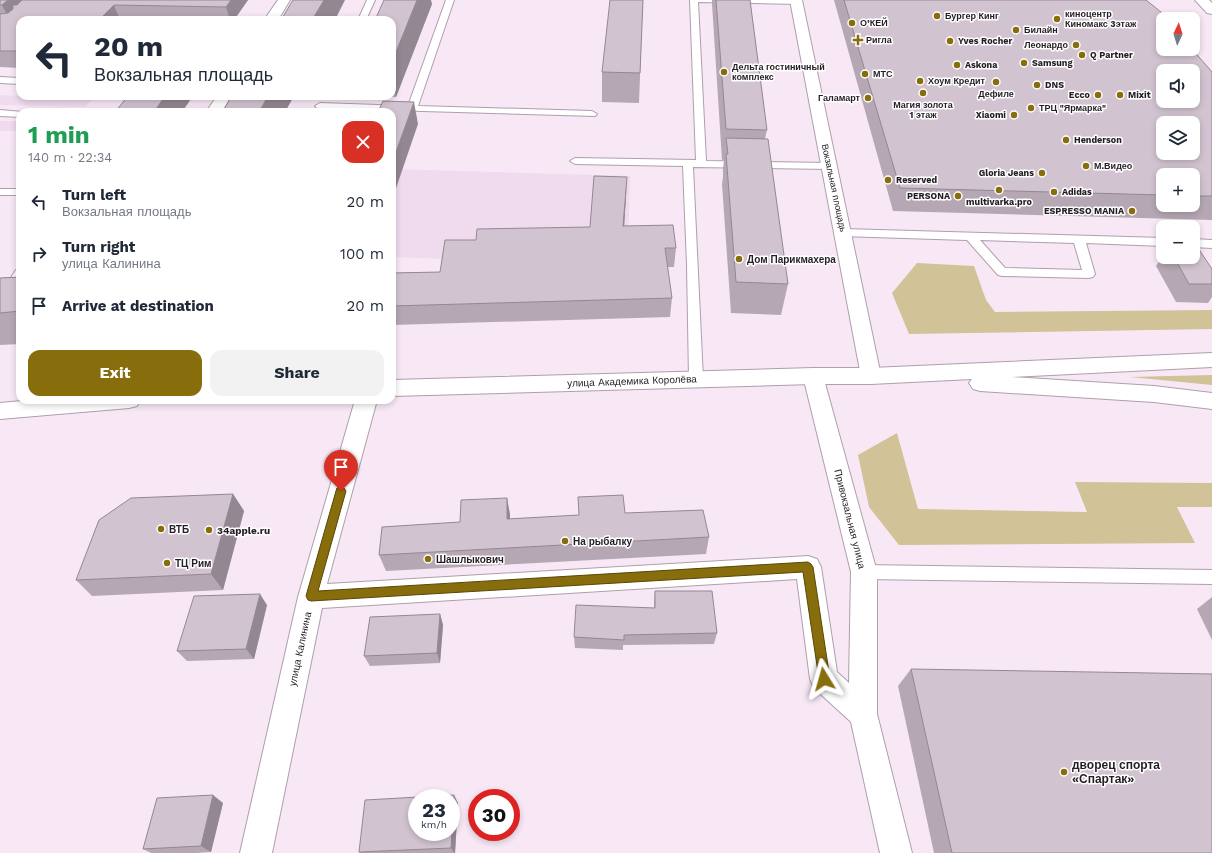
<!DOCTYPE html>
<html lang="en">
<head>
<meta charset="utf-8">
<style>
  body { margin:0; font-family:"Work Sans",sans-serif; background:#f2f2f3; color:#1f2937; height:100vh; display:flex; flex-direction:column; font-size:15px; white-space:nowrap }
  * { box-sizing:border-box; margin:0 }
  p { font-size:13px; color:#747a83 }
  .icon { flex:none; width:22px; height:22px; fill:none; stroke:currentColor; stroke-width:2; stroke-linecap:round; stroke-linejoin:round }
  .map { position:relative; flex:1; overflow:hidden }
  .details { position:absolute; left:16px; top:108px; width:380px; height:296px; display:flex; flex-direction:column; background:#fff; border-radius:12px; box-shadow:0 2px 6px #0003 }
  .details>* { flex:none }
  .guide { position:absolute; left:16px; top:16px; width:380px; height:84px; border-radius:12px; box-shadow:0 2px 6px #0003; background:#fff; color:#1f2937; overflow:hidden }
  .needle { width:26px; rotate:4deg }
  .tools { position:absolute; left:1156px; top:12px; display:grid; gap:8px }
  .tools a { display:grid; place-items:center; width:44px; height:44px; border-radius:8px; background:#fff; box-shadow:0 2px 6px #0003; font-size:20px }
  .speed { position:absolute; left:408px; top:789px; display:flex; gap:8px; font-size:20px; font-weight:700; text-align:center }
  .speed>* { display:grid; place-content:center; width:52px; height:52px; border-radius:50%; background:#fff; box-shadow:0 2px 6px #0003; line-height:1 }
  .speed small { font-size:10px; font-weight:400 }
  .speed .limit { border:6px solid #d22; background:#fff; color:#111 }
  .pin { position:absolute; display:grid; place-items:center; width:34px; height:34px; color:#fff; margin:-41px -17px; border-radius:50% 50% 50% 0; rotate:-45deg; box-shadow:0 0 4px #0007 }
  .pin .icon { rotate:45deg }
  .me { position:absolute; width:44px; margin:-22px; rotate:352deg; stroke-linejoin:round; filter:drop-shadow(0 0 3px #0008) }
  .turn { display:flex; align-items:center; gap:14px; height:84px; padding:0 12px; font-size:18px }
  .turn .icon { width:52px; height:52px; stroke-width:2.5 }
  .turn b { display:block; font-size:28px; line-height:34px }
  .round { display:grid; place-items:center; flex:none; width:42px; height:42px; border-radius:12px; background:#f2f2f3 }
  .summary { display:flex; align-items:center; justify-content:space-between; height:68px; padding:0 12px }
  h1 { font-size:24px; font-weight:700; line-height:30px; color:#1e9e55 }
  .cta { display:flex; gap:8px; margin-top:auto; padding:8px 12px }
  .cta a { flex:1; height:46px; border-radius:12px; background:#886d0c; color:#fff; font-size:16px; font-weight:700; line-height:46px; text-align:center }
  .cta a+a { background:#f2f2f3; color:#1f2937 }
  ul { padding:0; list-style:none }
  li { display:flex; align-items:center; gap:12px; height:52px; padding:0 12px }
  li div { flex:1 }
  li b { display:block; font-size:15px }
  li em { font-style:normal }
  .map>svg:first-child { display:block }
  .built { fill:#f0daee }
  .green { fill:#d1c297 }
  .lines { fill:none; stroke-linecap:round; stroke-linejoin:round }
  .service-casing { stroke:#ae9fad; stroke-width:2 }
  .minor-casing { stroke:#ae9fad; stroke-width:2 }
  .secondary-casing { stroke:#ae9fad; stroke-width:2 }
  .primary-casing { stroke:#ae9fad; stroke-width:2 }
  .service { fill:#fff; fill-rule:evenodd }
  .minor { fill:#fff; fill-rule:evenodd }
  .secondary { fill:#fff; fill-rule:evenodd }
  .primary { fill:#fff; fill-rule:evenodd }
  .wall { fill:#b5a8b4; fill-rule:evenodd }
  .shaded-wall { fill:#938892 }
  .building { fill:#d2c3d1; stroke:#938892; fill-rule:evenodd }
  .route { fill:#886d0c; stroke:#584708 }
  .poi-dot { fill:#886d0c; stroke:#fff; stroke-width:1.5 }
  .labels { text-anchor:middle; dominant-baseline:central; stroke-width:3; stroke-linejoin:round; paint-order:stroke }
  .far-poi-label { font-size:9px; font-weight:bold; fill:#241e23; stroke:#fff; text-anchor:start }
  .far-street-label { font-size:9px; fill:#241e23; stroke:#fff }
  .poi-label { font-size:10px; font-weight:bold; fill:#241e23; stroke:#fff; text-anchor:start }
  .street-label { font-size:10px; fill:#241e23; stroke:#fff }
  .near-poi-label { font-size:12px; font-weight:bold; fill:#241e23; stroke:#fff; text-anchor:start }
</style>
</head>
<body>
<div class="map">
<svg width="1212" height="853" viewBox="0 0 1212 853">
  <rect width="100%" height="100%" fill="#f8e8f6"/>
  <g class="built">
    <polygon points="0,95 20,96 93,98 85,107 0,105"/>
    <rect x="0" y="121" width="20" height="10"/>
    <polygon points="392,169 630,176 628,245 449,259 392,257"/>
  </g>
  <g class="green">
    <polygon points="917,263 974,266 986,300 995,312 1212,310 1212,329 909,334 892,293"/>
    <polygon points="1212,375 1212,385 1130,377"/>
    <polygon points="897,433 918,509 1087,512 1075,482 1212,483 1212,507 1177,507 1195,543 899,545 869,507 858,455"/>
  </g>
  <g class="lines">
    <defs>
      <g id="service">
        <polygon points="367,0 375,0 366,20 358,20"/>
        <polygon points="446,0 454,0 418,106 592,111 597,114 595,116 317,108 315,106 320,103 408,106"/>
        <polygon points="690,0 799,0 801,2 797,4 698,2 706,161 830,163 835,166 830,169 693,167 703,379 701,382 696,384 691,382 689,379 687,265 683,166 575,164 570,161 575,158 696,160"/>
        <polygon points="0,77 20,78 20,84 0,83"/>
        <polygon points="0,110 23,112 20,112 20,117 0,116"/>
        <rect x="0" y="189" width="20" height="6"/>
        <path d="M844 229 1163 238V246L1086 243 1095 274 1093 277 1089 278 1002 276 998 275 967 240 840 236 838 233 840 230ZM980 240 1074 243 1082 270 1005 268Z"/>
        <polygon points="1193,239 1212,240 1212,248 1193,247"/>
        <polygon points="20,269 20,282 12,294 4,294 2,291 16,270"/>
        <polygon points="864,565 1212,570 1212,584 864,579 858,577 856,572 858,567"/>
      </g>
      <g id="minor">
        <polygon points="278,0 290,0 278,20 264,20"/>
        <polygon points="790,0 802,0 881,376 878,381 871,384 864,381 861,376"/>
        <polygon points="217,96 231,96 222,112 206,112"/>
        <polygon points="813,368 820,371 823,376 877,572 877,714 912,853 880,853 851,722 814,688 810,679 797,579 322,608 272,853 240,853 298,597 355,400 377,400 327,584 808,556 817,559 821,567 837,672 849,683 851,572 803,376 806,371"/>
      </g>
      <g id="secondary">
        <polygon points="1212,353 1212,367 1011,377 1154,386 1212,393 1212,409 1154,402 980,391 973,389 969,383 972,379 871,384 813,384 392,396 392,380 813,368 871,368"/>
        <polygon points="32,400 140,400 137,406 129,408 0,419 0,403"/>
      </g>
      <polygon id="primary" points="1195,0 1209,0 1212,3 1212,14 1207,13"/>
    </defs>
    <use href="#service" class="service-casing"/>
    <use href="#minor" class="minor-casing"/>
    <use href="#secondary" class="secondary-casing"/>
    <use href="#primary" class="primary-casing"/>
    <use href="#service" class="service"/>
    <use href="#minor" class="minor"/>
    <use href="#secondary" class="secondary"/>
    <use href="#primary" class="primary"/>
  </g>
  <g class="wall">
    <polygon points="0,0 248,0 234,20 20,20 20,68 0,67"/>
    <polygon points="643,0 639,103 602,102 602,72"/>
    <polygon points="712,0 750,0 767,130 765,139 788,284 781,315 731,313 722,184 723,177 723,169 724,160 722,160 712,4"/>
    <path d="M834 0H1146L1212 72V220L893 211ZM1163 175H1193V205H1163Z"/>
    <polygon points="432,4 396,97 361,96 392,96 392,20"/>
    <polygon points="626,196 624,226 676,248 674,267 667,267 672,298 670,317 392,325 392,273 440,272 476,240 590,227"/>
    <polygon points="1163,256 1163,257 1193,257 1212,269 1212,297 1208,303 1176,302 1156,266"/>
    <polygon points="20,277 20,344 0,345 0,278"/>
    <polygon points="233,494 244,511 223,590 92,596 76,580"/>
    <polygon points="507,498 510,515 510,519 625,513 709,537 706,554 386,571 379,555 460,522"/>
    <polygon points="655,591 717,633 714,644 623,645 623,650 575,648 574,637 654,608 654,602"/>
    <polygon points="1212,597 1212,640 1197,609"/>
    <polygon points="267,605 254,659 187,661 177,651"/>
    <polygon points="440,614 443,625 440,663 370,666 364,656"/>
    <polygon points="911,669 1212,853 934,853 898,686"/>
    <polygon points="223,803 211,852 196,853 151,853 143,849"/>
    <polygon points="458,803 455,853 359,853 359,852"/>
  </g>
  <g class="shaded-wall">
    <polygon points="8,0 34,0 11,22 2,5"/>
    <polygon points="231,0 248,0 234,20 230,20 226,7"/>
    <polygon points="324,0 345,0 335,20 312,20"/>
    <polygon points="417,0 431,0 432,4 396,97 392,78 392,62"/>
    <polygon points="114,5 120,20 99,20"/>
    <polygon points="165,96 193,96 182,112 154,112"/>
    <polygon points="268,96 294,96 285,112 259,112"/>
    <polygon points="414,102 418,124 392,200 392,163"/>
    <polygon points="627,177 626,196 623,245 623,226"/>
    <polygon points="233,494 244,511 223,590 211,574"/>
    <polygon points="507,498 510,515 510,536 507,519"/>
    <polygon points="260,594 267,605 254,659 246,649"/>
    <polygon points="440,614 443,625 440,663 437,653"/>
    <polygon points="213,795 223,803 211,852 201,846"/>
    <polygon points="454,795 458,803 455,853 454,853 451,848"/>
  </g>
  <g class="building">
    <polygon points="0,0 8,0 2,5 0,5"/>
    <polygon points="22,0 231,0 226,7 114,5 99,20 20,20 20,51 0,51 0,14 8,13 13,9 13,5 17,5"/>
    <polygon points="293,0 324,0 312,20 281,20"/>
    <polygon points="384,0 417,0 392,62 392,20 375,20"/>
    <polygon points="610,0 643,0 640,73 602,72"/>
    <polygon points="716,0 750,0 767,130 726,129"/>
    <path d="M844 0H1146L1161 12 1167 19H1163V49H1192L1212 72V196H1193V175H1163V195L900 188ZM1163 71H1193V101H1163ZM1163 123H1193V153H1163Z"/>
    <polygon points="128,96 165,96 154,112 115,112"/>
    <polygon points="232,96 268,96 259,112 222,112"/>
    <polygon points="383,101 414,102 392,163 392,112 378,112"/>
    <polygon points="726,138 768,139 788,284 736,282 726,154 728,154"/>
    <polygon points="594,176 627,177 623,226 673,225 676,248 665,248 672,298 392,306 392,273 440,272 445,240 476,240 477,229 590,227"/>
    <polygon points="1193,248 1198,248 1212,269 1212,284 1189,284 1174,257 1193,257"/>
    <polygon points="20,277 20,311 0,313 0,278"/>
    <polygon points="233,494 211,574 76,580 99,520 131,498"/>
    <polygon points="623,495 625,513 703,510 709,537 379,555 382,527 460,522 461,500 507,498 507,519 579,515 578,497"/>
    <polygon points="655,591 712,591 717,633 624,635 624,640 574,637 576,605 655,608"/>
    <polygon points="260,594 246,649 177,651 194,596"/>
    <polygon points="440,614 437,653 364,656 370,617"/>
    <polygon points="911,669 1212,674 1212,853 952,853"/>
    <polygon points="213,795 201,846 143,849 157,798"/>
    <path d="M454 795 451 848 359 852 365 800ZM417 798H451V832H417Z"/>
  </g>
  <polygon class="route" points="341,487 344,488 346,491 318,591 808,562 811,564 813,567 830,679 829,683 824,685 820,683 819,679 803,572 311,601 308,600 306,596 336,491 337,488"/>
  <g class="poi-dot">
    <circle cx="937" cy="16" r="4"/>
    <circle cx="1057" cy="19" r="4"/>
    <circle cx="852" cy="23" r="4"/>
    <circle cx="1016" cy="30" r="4"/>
    <path d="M856 34h4v4h4v4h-4v4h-4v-4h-4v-4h4z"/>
    <circle cx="950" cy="41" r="4"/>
    <circle cx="1076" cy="45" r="4"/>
    <circle cx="1082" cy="55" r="4"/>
    <circle cx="1024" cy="63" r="4"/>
    <circle cx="957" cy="65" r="4"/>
    <circle cx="724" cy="72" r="4"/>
    <circle cx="865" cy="74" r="4"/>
    <circle cx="920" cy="81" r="4"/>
    <circle cx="996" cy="82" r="4"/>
    <circle cx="1037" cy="85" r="4"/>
    <circle cx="923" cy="93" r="4"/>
    <circle cx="1098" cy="95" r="4"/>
    <circle cx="1120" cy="95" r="4"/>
    <circle cx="868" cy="98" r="4"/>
    <circle cx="1031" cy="108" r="4"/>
    <circle cx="1014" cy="115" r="4"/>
    <circle cx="1066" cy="140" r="4"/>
    <circle cx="1086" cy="166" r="4"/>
    <circle cx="1042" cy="173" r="4"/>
    <circle cx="888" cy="180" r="4"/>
    <circle cx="999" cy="190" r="4"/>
    <circle cx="1054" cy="192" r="4"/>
    <circle cx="958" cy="196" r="4"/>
    <circle cx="1132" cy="211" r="4"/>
    <circle cx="739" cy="259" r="4"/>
    <circle cx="161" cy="529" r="4"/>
    <circle cx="209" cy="530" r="4"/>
    <circle cx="565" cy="541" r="4"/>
    <circle cx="428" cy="559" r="4"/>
    <circle cx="167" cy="563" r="4"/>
    <circle cx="1064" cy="772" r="4"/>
  </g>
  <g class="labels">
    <g class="far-poi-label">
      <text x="1065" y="14">киноцентр<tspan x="1065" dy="10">Киномакс 3этаж</tspan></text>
      <text x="945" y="16">Бургер Кинг</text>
      <text x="860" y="23">О’КЕЙ</text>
      <text x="1024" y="30">Билайн</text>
      <text x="866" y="40">Ригла</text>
      <text x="958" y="41">Yves Rocher</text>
      <text x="1068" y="45" text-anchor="end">Леонардо</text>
      <text x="1090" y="55">Q Partner</text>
      <text x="1032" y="63">Samsung</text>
      <text x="965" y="65">Askona</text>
      <text x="732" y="67">Дельта гостиничный<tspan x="732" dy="10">комплекс</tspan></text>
      <text x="873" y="74">МТС</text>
      <text x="928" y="81">Хоум Кредит</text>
      <text x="1045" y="85">DNS</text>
      <text x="996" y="94" text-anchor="middle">Дефиле</text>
      <text x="1090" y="95" text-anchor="end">Ecco</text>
      <text x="1128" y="95">Mixit</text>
      <text x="860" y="98" text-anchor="end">Галамарт</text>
      <text x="923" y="105" text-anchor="middle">Магия золота<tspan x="923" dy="10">1 этаж</tspan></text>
      <text x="1039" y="108">ТРЦ "Ярмарка"</text>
      <text x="1006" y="115" text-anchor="end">Xiaomi</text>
      <text x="1074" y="140">Henderson</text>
      <text x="1094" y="166">М.Видео</text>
      <text x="1034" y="173" text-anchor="end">Gloria Jeans</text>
      <text x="896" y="180">Reserved</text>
      <text x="1062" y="192">Adidas</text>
      <text x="950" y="196" text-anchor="end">PERSONA</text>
      <text x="999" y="202" text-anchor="middle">multivarka.pro</text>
      <text x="1124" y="211" text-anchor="end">ESPRESSO MANIA</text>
    </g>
    <g class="far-street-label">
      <text transform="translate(834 188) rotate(78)">Вокзальная площадь</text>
    </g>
    <g class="poi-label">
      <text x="747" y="259">Дом Парикмахера</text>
      <text x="169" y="529">ВТБ</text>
      <text x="217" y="530">34apple.ru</text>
      <text x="573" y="541">На рыбалку</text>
      <text x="436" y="559">Шашлыкович</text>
      <text x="175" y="563">ТЦ Рим</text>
    </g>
    <g class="street-label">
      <text transform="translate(632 381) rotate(-2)">улица Академика Королёва</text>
      <text transform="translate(850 519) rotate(76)">Привокзальная улица</text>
      <text transform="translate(300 649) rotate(-78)">улица Калинина</text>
    </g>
    <g class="near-poi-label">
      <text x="1072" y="765">дворец спорта<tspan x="1072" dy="14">«Спартак»</tspan></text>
    </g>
  </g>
</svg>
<div class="tools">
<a><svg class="needle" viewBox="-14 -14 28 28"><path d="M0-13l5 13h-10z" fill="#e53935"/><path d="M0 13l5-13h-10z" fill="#747a83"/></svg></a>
<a><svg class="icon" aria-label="sound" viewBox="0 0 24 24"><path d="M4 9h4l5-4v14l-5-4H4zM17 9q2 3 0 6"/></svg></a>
<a><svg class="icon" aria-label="layers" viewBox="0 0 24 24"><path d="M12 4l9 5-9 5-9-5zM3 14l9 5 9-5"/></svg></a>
<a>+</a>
<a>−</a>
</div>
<div class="speed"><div>23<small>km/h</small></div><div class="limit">30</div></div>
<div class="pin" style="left:341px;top:491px;background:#d93025"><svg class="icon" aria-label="arrive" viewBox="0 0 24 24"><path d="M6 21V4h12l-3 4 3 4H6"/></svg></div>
<svg class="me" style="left:824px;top:679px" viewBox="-20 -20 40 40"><path d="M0-17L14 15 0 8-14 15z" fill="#886d0c" stroke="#fff" stroke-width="4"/></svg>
<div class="guide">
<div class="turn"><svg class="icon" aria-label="left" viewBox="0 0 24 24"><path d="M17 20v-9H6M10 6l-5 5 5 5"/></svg><div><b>20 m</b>Вокзальная площадь</div></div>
</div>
<section class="details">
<div class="summary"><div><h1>1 min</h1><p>140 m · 22:34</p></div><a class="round" style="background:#d93025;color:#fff"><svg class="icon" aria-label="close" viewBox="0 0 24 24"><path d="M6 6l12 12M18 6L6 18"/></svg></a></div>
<ul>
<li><svg class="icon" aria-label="left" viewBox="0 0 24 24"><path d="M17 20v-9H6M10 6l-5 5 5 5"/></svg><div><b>Turn left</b><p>Вокзальная площадь</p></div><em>20 m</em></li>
<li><svg class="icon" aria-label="right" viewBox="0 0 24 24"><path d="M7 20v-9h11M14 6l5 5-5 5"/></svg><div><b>Turn right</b><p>улица Калинина</p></div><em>100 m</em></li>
<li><svg class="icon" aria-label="arrive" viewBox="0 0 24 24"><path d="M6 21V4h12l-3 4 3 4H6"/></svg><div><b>Arrive at destination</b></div><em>20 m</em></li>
</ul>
<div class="cta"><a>Exit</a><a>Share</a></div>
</section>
</div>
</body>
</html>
